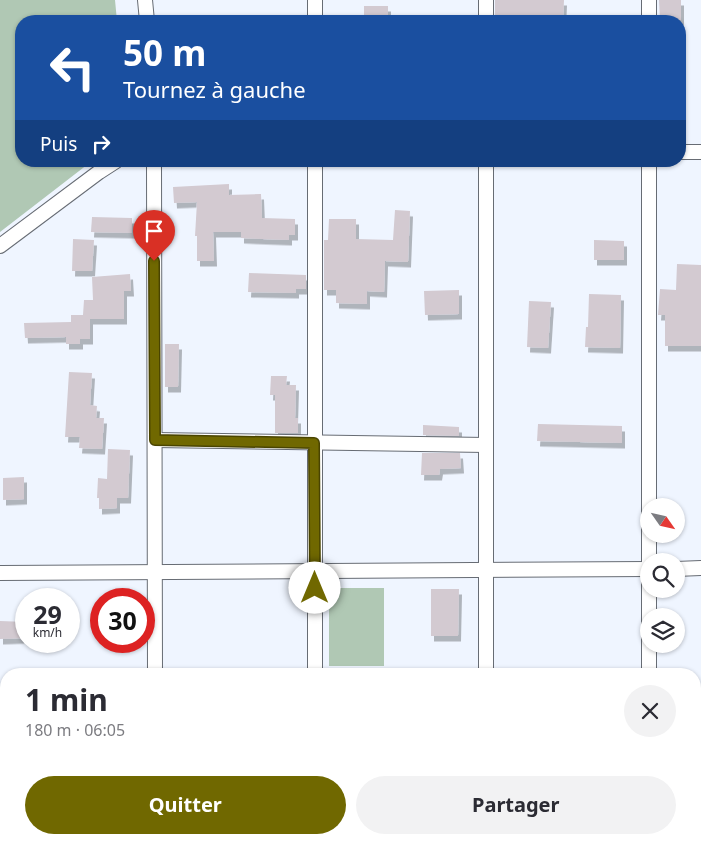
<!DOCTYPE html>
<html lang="fr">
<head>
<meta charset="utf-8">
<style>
  body { margin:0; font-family:"Noto Sans",sans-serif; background:#f2f2f3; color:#2b2b33; height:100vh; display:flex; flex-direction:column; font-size:19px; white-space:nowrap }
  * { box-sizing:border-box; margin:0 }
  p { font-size:16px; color:#7c7c81 }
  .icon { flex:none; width:28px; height:28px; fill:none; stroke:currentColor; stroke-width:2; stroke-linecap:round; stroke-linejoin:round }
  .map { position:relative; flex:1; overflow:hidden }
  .side { position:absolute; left:0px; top:668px; width:701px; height:176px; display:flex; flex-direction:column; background:#fff; border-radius:20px 20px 0 0; box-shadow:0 1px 4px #0004 }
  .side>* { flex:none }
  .guide { position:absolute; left:15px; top:15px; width:671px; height:152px; border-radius:20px; box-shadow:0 1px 4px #0004; background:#1a4fa0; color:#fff; overflow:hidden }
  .needle { width:32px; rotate:124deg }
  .fabs { position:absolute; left:640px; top:498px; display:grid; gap:10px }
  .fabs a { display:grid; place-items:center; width:45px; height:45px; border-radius:50%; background:#fff; box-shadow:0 1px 4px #0004; font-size:25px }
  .speed { position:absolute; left:15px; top:588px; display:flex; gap:10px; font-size:25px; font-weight:700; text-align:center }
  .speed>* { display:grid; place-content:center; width:65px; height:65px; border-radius:50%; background:#fff; box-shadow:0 1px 4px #0004; line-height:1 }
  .speed small { font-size:12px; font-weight:400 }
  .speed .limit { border:8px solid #d22; background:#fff; color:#111 }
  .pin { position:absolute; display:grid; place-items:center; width:42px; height:42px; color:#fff; margin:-51px -21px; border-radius:50% 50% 50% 0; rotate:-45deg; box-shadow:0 0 5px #0007 }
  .pin .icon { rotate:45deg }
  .me { position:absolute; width:55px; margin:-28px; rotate:0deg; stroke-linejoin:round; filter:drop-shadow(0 0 4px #0008) }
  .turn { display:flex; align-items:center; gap:18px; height:105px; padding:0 25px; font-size:22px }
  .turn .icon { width:65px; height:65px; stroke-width:2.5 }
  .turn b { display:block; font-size:35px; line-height:42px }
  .then { display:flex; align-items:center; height:48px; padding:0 25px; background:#0003; gap:10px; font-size:19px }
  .round { display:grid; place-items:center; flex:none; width:52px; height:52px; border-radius:26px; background:#f2f2f3 }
  .headline { display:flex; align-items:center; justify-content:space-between; height:85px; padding:0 25px }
  h1 { font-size:30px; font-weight:700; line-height:38px }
  .action { display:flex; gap:10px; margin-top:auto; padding:10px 25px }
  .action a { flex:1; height:58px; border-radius:30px; background:#706800; color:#fff; font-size:20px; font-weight:700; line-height:58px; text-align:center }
  .action a+a { background:#f2f2f3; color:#2b2b33 }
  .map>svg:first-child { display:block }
  .green { fill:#b0c8b4 }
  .building { fill:#d3cad1; filter:url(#shadow) }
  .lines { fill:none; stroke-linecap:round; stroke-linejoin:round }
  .street-casing { stroke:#676c74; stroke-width:16 }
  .street { stroke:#fff; stroke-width:14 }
  .route-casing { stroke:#494400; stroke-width:12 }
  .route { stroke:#706800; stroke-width:9 }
</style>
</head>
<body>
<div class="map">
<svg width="701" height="843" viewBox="0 0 701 843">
  <defs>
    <filter id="shadow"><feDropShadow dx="3" dy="5.5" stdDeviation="0" flood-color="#0004"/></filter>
  </defs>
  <rect width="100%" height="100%" fill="#eff5ff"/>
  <g class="green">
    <polygon points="0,0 115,0 117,21 21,21 21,161 92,161 0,232"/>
    <rect x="329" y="588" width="55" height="78"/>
  </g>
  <g class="building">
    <polygon points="495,0 564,0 563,21 526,21 526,18 495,19"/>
    <polygon points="659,0 681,0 681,20 660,20"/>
    <rect x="364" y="6" width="24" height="15"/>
    <polygon points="229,184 229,195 261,194 262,218 295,219 295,235 289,235 289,240 241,238 241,232 213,232 214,261 197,261 197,236 195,236 197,202 174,203 173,187"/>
    <polygon points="395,210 410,211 408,262 385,261 384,292 367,291 367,304 336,303 336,290 324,290 324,240 328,240 329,219 356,219 356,239 393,240"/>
    <polygon points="92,217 132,218 132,233 91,232"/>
    <polygon points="73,239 94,240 92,271 72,271"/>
    <polygon points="594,240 624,241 624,260 594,260"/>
    <polygon points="677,264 701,265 701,346 665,346 665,315 658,315 660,289 676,290"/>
    <polygon points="249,273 306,275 306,289 296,289 296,293 248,292"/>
    <polygon points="130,274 131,291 124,291 124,319 90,319 90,339 80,339 80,344 66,344 66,337 25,338 24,323 71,322 71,315 83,315 84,300 93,300 92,277"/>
    <polygon points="459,290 459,314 425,315 424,291"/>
    <polygon points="589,294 621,295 620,348 585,347 586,327 588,327"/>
    <polygon points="529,301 551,302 548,348 527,347"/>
    <polygon points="165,344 179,344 178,387 165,387"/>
    <polygon points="69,372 92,373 90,405 97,406 96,418 104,418 102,449 79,448 80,437 65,437"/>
    <polygon points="271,376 287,376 286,385 296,385 295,418 298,418 298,433 275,433 275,395 270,395"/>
    <polygon points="538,424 622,426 622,443 537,441"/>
    <polygon points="423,425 459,427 459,436 423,435"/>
    <polygon points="108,449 130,450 128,498 117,498 117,508 99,509 99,498 97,498 98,478 107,479"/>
    <polygon points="422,453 460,453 461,468 440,469 439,475 421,475"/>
    <polygon points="24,477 24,499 3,500 3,478"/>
    <polygon points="431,589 459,589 458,636 431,636"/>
    <polygon points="0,621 26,622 26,638 0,639"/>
  </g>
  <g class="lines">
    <defs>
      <g id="street">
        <polyline points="145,0 147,21"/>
        <polyline points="315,21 315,0"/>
        <polyline points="486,21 486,0"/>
        <polyline points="649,21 649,0"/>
        <polyline points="680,152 701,152"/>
        <polyline points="154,161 155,674"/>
        <polyline points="0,246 99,172 116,161"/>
        <polyline points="155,440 486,445"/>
        <polyline points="676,569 701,568"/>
        <polyline points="0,573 649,569"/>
        <polyline points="315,674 315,161"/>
        <polyline points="486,674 486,161"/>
        <polyline points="649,674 649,161"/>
        <polyline points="156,838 156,843"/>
        <polyline points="315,843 315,838"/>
        <polyline points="486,843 486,838"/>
        <polyline points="649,843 649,838"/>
      </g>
    </defs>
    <use href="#street" class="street-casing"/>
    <use href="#street" class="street"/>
  </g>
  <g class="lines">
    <defs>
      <polyline id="route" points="154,261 155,440 314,443 315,588"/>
    </defs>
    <use href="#route" class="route-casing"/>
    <use href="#route" class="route"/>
  </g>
</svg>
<div class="fabs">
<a><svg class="needle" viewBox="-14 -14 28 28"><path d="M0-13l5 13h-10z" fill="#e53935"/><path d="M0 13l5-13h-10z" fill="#7c7c81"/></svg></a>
<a><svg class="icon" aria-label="search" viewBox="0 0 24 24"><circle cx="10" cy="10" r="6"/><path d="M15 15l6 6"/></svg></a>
<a><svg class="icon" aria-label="layers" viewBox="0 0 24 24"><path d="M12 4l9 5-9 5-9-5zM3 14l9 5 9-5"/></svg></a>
</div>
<div class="speed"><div>29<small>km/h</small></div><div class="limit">30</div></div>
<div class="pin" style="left:154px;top:261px;background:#d93025"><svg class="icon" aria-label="arrive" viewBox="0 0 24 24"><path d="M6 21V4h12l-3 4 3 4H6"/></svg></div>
<svg class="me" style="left:315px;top:588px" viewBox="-20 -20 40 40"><circle r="19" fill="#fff"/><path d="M0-13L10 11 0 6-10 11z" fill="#706800"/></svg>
<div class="guide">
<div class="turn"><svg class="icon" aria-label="left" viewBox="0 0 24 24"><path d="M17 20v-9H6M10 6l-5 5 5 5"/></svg><div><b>50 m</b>Tournez à gauche</div></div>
<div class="then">Puis<svg class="icon" aria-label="right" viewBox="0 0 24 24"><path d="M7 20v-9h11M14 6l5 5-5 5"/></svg></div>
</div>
<section class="side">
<div class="headline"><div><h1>1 min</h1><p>180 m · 06:05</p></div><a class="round"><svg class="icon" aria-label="close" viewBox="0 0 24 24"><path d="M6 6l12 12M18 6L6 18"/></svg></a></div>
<div class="action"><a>Quitter</a><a>Partager</a></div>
</section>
</div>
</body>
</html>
